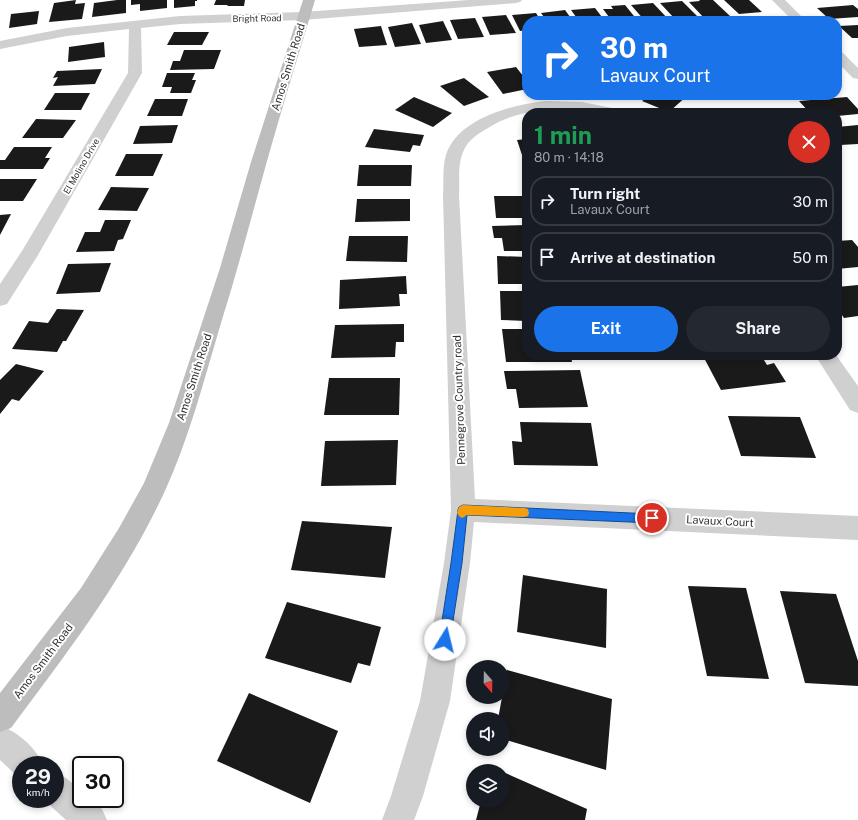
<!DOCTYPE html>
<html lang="en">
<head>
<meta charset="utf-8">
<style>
  body { margin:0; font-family:"Public Sans",sans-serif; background:#242831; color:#f1f3f6; height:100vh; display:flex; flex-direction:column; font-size:15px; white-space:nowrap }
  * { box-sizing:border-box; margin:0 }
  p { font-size:13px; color:#9ea1a6 }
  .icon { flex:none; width:22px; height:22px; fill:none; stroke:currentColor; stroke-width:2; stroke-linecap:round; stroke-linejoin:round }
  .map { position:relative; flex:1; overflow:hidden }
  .drawer { position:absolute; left:522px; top:108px; width:320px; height:252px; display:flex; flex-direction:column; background:#171b24; border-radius:16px; box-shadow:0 2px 6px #0003 }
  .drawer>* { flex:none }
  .banner { position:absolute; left:522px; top:16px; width:320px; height:84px; border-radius:16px; box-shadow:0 2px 6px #0003; background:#1a73e8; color:#fff; overflow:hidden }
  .needle { width:26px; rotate:160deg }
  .controls { position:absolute; left:466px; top:660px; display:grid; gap:8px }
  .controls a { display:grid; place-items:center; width:44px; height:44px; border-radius:50%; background:#171b24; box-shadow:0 2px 6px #0003; font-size:20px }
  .speed { position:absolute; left:12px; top:756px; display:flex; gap:8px; font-size:20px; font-weight:700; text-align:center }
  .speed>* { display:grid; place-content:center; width:52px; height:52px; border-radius:50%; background:#171b24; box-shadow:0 2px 6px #0003; line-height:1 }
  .speed small { font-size:10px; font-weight:400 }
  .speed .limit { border:2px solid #111; border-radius:6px; background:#fff; color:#111 }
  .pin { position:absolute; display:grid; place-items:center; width:34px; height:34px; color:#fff; margin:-17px; border:2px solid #fff; border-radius:50%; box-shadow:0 1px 4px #0007 }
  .me { position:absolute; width:44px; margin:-22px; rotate:9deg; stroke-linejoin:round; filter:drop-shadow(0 0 3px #0008) }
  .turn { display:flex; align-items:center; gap:14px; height:84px; padding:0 12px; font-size:18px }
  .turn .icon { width:52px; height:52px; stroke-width:2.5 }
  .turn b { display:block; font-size:28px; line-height:34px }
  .round { display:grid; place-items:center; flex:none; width:42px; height:42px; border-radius:21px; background:#242831 }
  .overview { display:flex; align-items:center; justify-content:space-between; height:68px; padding:0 12px }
  h1 { font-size:24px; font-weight:700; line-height:30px; color:#1e9e55 }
  .action { display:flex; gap:8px; margin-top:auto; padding:8px 12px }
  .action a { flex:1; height:46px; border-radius:24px; background:#1a73e8; color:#fff; font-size:16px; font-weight:700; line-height:46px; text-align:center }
  .action a+a { background:#242831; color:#f1f3f6 }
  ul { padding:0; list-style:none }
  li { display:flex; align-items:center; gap:12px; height:50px; margin:0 8px 6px; padding:0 4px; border:2px solid #363941; border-radius:16px }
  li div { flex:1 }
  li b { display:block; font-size:15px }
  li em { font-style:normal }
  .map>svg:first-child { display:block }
  .building { fill:#1a1a1a }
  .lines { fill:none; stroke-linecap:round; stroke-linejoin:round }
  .street { fill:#d0d0d0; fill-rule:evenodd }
  .secondary { fill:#bdbdbd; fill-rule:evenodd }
  .route { fill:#1a73e8; stroke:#114b97 }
  .slow { fill:#f59e0b }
  .labels { text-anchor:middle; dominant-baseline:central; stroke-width:4; stroke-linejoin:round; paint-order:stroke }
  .far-street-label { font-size:9px; fill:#333; stroke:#fff }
  .street-label { font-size:11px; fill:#333; stroke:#fff }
</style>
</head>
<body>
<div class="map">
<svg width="858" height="820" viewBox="0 0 858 820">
  <rect width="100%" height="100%" fill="#fff"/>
  <g class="building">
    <polygon points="76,0 75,4 85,3 82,19 49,22 54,3"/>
    <polygon points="117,0 126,0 126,13 92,17 94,3"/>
    <polygon points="131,0 167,0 167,8 140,11 140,4 131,5"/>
    <polygon points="174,0 197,0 197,1 195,1 195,6 174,8"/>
    <polygon points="216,0 245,0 244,6 227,6 228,5 214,5"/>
    <polygon points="699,0 713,0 730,16 705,19 689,2 700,1"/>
    <polygon points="724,0 749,0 762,12 739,14"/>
    <polygon points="682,1 698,17 675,19 660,3"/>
    <polygon points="653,3 670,21 645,21 631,5"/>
    <polygon points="625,5 638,21 612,21 603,9 613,9 611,6"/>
    <polygon points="853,5 858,9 858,17 829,19 817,8"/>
    <polygon points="595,8 605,21 579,21 571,10"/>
    <polygon points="565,10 573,21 547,21 541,13"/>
    <polygon points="39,11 37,24 9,28 11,14"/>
    <polygon points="536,13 541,21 527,21 527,30 520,31 512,15"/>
    <polygon points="506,15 516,33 490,35 482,17"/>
    <polygon points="475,18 484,37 458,39 450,20"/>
    <polygon points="443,21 452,40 426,43 419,25"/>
    <polygon points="412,23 421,44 395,47 388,27"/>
    <polygon points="858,25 858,38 852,38 839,26"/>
    <polygon points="381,26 387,45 359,47 354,29"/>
    <polygon points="174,32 209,32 202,45 167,45"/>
    <polygon points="104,42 105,57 68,62 69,47"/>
    <polygon points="184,50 221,50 214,69 170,70 173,61 180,61"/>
    <polygon points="516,67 527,81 527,89 503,94 487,72"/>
    <polygon points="102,69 95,84 53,86 58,77 53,78 57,71"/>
    <polygon points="167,73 195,73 192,80 196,80 191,93 170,93 172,87 162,87"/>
    <polygon points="464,78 489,97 464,106 440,86"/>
    <polygon points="55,93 90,93 81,110 44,110"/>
    <polygon points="650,95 688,95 669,112 642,101"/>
    <polygon points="414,97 452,113 433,127 395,110"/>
    <polygon points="847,97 858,109 858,114 837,116 837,113 810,113 799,101"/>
    <polygon points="155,99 188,99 182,116 147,116"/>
    <polygon points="717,108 725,113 704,113"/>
    <polygon points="36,119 76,120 63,138 22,138"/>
    <polygon points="178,125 172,143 133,144 140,126"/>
    <polygon points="858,125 858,144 840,145 837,142 837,127"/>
    <polygon points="374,129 424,135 420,146 413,145 410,152 365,147"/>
    <polygon points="527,139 527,170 517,140"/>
    <polygon points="14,147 52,147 45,158 50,158 43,169 0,169 0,160 5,160"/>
    <polygon points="126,154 163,154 153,176 115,176"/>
    <polygon points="359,165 412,165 411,186 357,186"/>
    <polygon points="0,179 37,179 23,201 0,201"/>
    <polygon points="111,187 149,188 137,211 98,210"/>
    <polygon points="494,196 527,196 527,218 496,218"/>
    <polygon points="357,199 410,199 410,221 355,222"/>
    <polygon points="11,214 0,235 0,215"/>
    <polygon points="105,220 131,220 123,239 118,240 114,251 76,252 85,232 100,232"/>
    <polygon points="527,225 527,251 504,251 502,238 494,238 492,226"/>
    <polygon points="349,236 408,236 407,262 346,261"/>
    <polygon points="852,240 858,247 858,267 837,269 837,241"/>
    <polygon points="497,256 527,257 527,284 498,284"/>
    <polygon points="111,263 100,292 56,294 68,264"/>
    <polygon points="406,276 407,294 399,294 400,306 339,309 340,280"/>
    <polygon points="858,285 858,316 844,318 837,308 837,287"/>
    <polygon points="500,291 527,291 527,321 501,320"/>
    <polygon points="57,309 84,310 66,341 63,341 57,352 12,349 29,321 48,323"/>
    <polygon points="404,324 404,342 396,342 395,357 331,358 335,325"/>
    <polygon points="502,329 527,329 527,355 571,355 572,362 506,362"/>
    <polygon points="761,355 767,365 774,363 786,382 721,390 703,356"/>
    <polygon points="16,364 44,371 19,401 12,399 0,414 0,380"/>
    <polygon points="580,370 588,407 519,408 516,389 507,389 504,371"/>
    <polygon points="329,378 400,378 399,415 324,415"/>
    <polygon points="728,416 800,417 816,458 741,456"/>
    <polygon points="520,422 591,423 598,466 514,465 512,441 522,442"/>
    <polygon points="398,440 396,485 321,486 325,441"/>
    <polygon points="302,521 392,527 385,578 291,570"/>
    <polygon points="523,575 607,589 606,648 517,632"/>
    <polygon points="688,586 746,588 769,679 707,676"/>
    <polygon points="780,591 836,594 858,661 858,686 805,683"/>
    <polygon points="287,602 381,627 370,666 358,663 351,683 265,658"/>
    <polygon points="507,670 612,699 606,770 503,739 503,719 498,719"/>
    <polygon points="249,693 338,731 310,803 217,761"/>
    <polygon points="503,772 587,809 585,820 476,820 481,801 503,801"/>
  </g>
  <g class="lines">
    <g class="street">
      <polygon points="469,0 522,0 520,2 516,3 303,20 180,24 141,28 142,73 38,255 7,304 0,306 0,284 22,251 128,73 129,29 67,36 0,49 0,41 67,28 180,16 303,12"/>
      <polygon points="772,0 785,0 806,21 793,21"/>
      <polygon points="837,51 842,52 858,68 858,79 853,78 837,62"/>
      <path d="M545 101 582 102 622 110 624 113C575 113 533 100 488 128 479 133 468 140 464 150 457 164 460 180 459 195L475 499 858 516V540L474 522 470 563 450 701 423 796 414 820H382L391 796 420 701 444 563 451 510 443 195C444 182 442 168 446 155 458 118 512 105 545 101Z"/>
      <polygon points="815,355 836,355 858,386 858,413 850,410"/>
      <path d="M0 725C17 732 36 747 43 765H21V778L17 776 0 760Z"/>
      <polygon points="55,773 66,778 81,790 81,799 91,799 102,809 107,820 66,820 44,800 43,799 55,799"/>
    </g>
    <path class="secondary" d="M303 0H315C299 54 282 107 267 161 252 215 238 269 221 323 204 380 189 439 164 493 124 579 67 653 11 728L0 732V693L81 588 119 528 144 483 169 423 220 268 251 162Z"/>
  </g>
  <polygon class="route" points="463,505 652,514 656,515 658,518 656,522 652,523 467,515 462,563 450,640 449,644 445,646 441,644 439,640 451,563 458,510 459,507"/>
  <polygon class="slow" points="463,505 524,508 528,509 529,513 528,516 524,517 467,515 462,518 459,516 457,513 459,507"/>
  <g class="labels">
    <g class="far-street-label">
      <text transform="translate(257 18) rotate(-1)">Bright Road</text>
      <text transform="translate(81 166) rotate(-60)">El Molino Drive</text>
    </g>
    <g class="street-label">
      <text transform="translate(288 67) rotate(-73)">Amos Smith Road</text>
      <text transform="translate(194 377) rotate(-72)">Amos Smith Road</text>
      <text transform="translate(459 400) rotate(-92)">Pennegrove Country road</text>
      <text transform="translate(720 521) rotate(3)">Lavaux Court</text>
      <text transform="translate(43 661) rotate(-53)">Amos Smith Road</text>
    </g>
  </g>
</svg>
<div class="controls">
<a><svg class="needle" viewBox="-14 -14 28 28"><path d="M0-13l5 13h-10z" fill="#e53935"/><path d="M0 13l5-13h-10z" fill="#9ea1a6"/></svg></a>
<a><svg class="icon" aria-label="sound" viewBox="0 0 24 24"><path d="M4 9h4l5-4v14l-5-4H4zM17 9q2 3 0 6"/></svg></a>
<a><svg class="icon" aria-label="layers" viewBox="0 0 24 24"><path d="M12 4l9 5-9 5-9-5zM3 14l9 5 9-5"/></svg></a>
</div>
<div class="speed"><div>29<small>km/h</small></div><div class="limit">30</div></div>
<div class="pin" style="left:652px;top:518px;background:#d93025"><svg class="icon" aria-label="arrive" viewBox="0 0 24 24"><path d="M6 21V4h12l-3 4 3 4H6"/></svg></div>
<svg class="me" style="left:445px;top:640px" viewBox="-20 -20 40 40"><circle r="19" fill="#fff"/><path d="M0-13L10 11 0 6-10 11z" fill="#1a73e8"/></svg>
<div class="banner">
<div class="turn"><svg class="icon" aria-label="right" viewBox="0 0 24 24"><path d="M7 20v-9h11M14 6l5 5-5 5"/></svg><div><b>30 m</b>Lavaux Court</div></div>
</div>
<section class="drawer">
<div class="overview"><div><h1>1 min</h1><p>80 m · 14:18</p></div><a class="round" style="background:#d93025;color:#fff"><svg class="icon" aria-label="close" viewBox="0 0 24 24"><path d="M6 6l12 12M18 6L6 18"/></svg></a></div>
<ul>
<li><svg class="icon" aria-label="right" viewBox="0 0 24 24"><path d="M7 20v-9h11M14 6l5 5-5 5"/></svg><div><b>Turn right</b><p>Lavaux Court</p></div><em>30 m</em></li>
<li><svg class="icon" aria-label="arrive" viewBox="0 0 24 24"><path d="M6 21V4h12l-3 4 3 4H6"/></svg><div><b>Arrive at destination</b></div><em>50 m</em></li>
</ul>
<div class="action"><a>Exit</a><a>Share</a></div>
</section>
</div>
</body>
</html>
